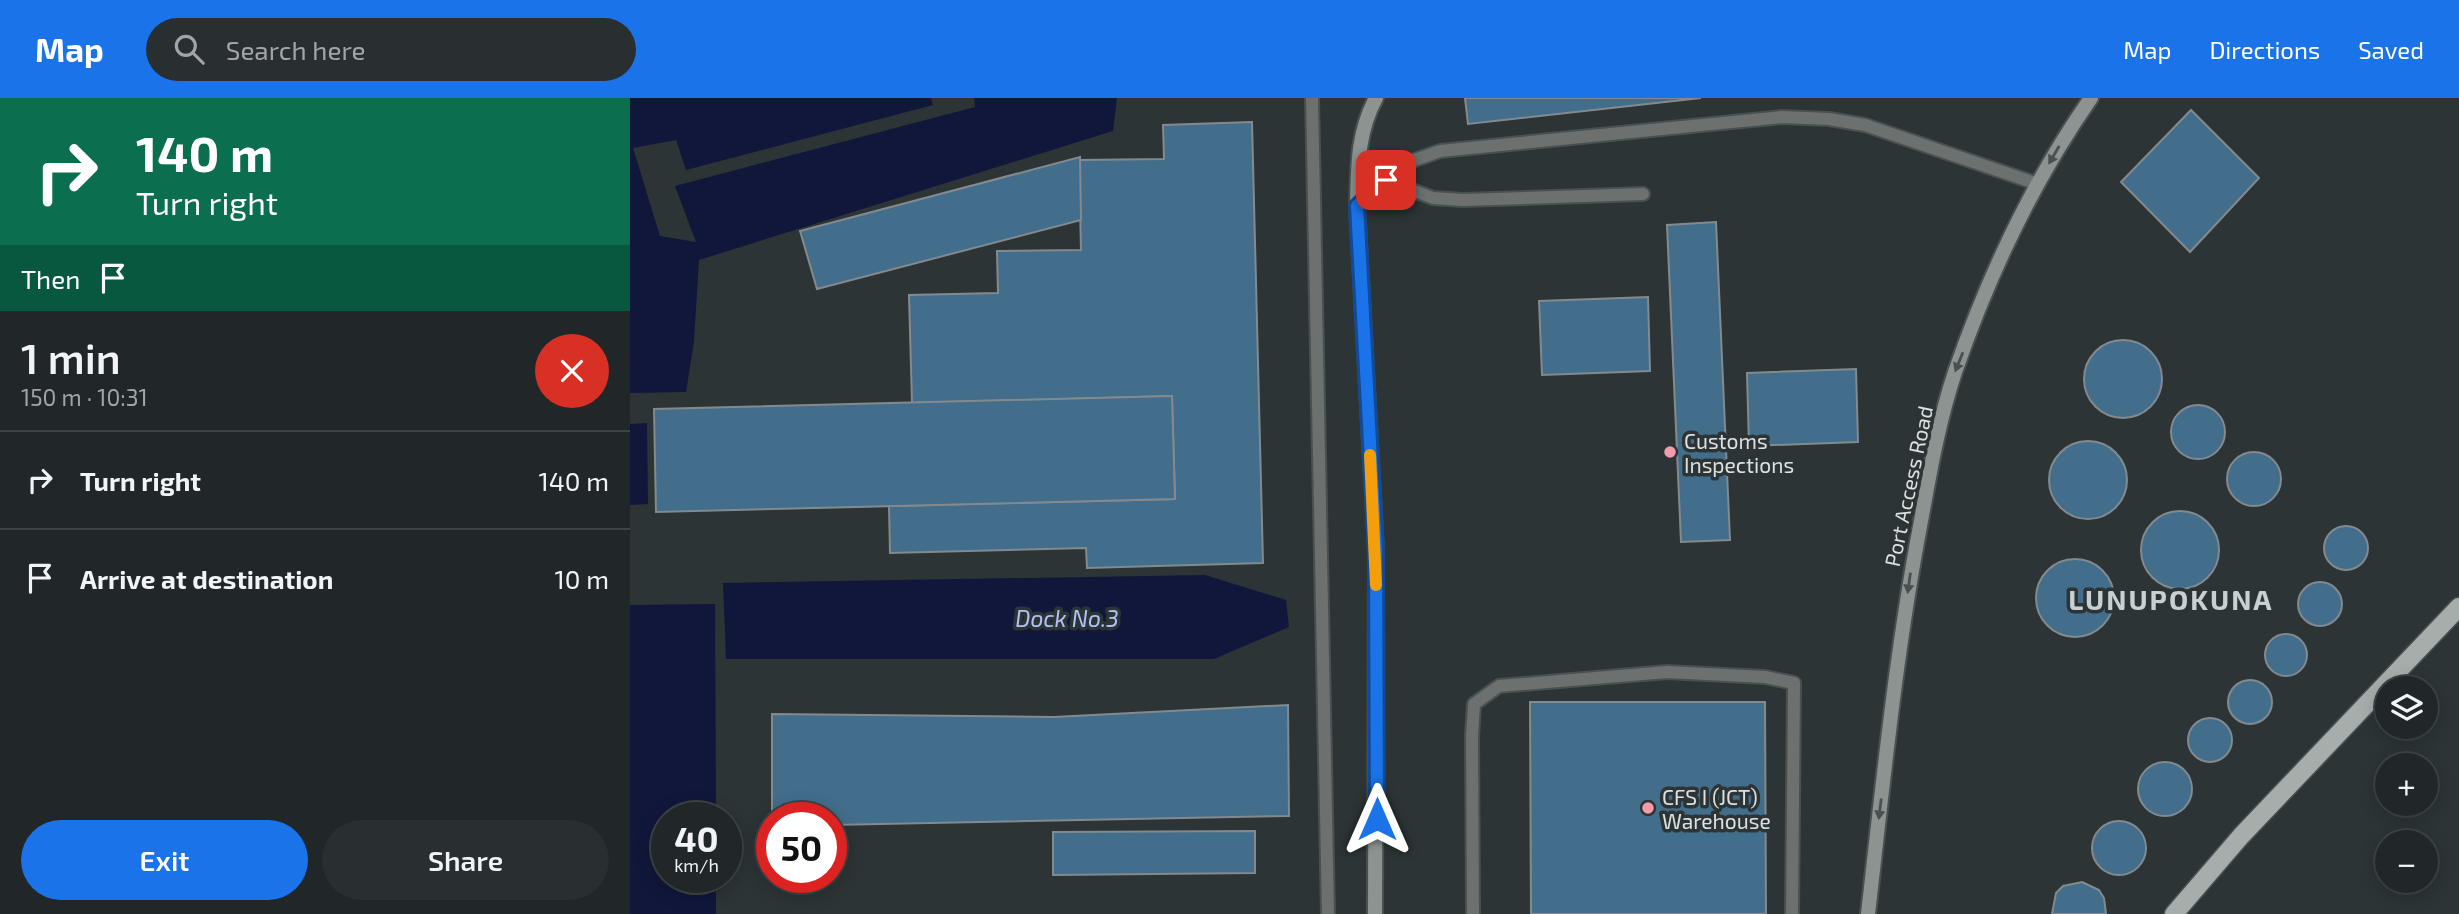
<!DOCTYPE html>
<html lang="en">
<head>
<meta charset="utf-8">
<style>
  body { margin:0; font-family:"Exo 2",sans-serif; background:#292f30; color:#f1f3f6; height:100vh; display:flex; flex-direction:column; font-size:26px; white-space:nowrap }
  * { box-sizing:border-box; margin:0 }
  p { font-size:23px; color:#a2a5a8 }
  .icon { flex:none; width:38px; height:38px; fill:none; stroke:currentColor; stroke-width:2; stroke-linecap:round; stroke-linejoin:round }
  .map { position:relative; flex:1; overflow:hidden }
  .side { display:flex; flex-direction:column; background:#212728; width:630px }
  .side>* { flex:none }
  .banner { background:#0b6e4f; color:#fff; overflow:hidden }
  .controls { position:absolute; left:1745px; top:578px; display:grid; gap:14px }
  .controls a { display:grid; place-items:center; width:63px; height:63px; border-radius:50%; background:#212728; box-shadow:0 4px 18px #0003,0 0 0 2px #3e4445; font-size:35px }
  .speed { position:absolute; left:21px; top:704px; display:flex; gap:14px; font-size:35px; font-weight:700; text-align:center }
  .speed>* { display:grid; place-content:center; width:91px; height:91px; border-radius:50%; background:#212728; box-shadow:0 4px 18px #0003,0 0 0 2px #3e4445; line-height:1 }
  .speed small { font-size:18px; font-weight:400 }
  .speed .limit { border:10px solid #d22; background:#fff; color:#111 }
  .pin { position:absolute; display:grid; place-items:center; width:60px; height:60px; color:#fff; margin:-30px; border-radius:14px; box-shadow:0 4px 10px #0006 }
  .me { position:absolute; width:77px; margin:-38px; rotate:0deg; stroke-linejoin:round; filter:drop-shadow(0 0 5px #0008) }
  .turn { display:flex; align-items:center; gap:24px; height:147px; padding:0 21px; font-size:32px }
  .turn .icon { width:91px; height:91px; stroke-width:2.5 }
  .turn b { display:block; font-size:49px; line-height:60px }
  .then { display:flex; align-items:center; height:66px; padding:0 21px; background:#0003; gap:14px; font-size:26px }
  .round { display:grid; place-items:center; flex:none; width:74px; height:74px; border-radius:37px; background:#292f30 }
  .overview { display:flex; align-items:center; justify-content:space-between; height:119px; padding:0 21px }
  h1 { font-size:42px; font-weight:600; line-height:52px }
  .primary-button { display:flex; gap:14px; margin-top:auto; padding:14px 21px }
  .primary-button a { flex:1; height:80px; border-radius:42px; background:#1a73e8; color:#fff; font-size:28px; font-weight:600; line-height:80px; text-align:center }
  .primary-button a+a { background:#292f30; color:#f1f3f6 }
  ul { padding:0; list-style:none }
  li { display:flex; align-items:center; gap:21px; height:98px; padding:0 21px; border-top:2px solid #3e4445 }
  li div { flex:1 }
  li b { display:block; font-size:26px }
  li em { font-style:normal }
  header { display:flex; align-items:center; gap:42px; box-sizing:border-box; height:98px; padding:0 35px; background:#1a73e8; color:#fff }
  header strong { font-size:33px }
  nav { display:flex; gap:38px; margin-inline-start:auto; font-size:24px }
  .search { width:490px; height:63px; background:#292f30; display:flex; align-items:center; gap:18px; box-sizing:border-box; padding:0 24px; border-radius:38px; color:#a2a5a8; font-size:26px }
  main { display:flex; flex:1; min-height:0 }
  .map>svg:first-child { display:block }
  .water { fill:#11173a }
  .pier { fill:#2c3435 }
  .building { fill:#426d8b; stroke:#838a8f; stroke-width:2 }
  .lines { fill:none; stroke-linecap:round; stroke-linejoin:round }
  .service-casing { stroke:#485051; stroke-width:16 }
  .secondary-casing { stroke:#485051; stroke-width:18 }
  .primary-casing { stroke:#485051; stroke-width:21 }
  .service { stroke:#6c706f; stroke-width:12 }
  .secondary { stroke:#8d9391; stroke-width:14 }
  .primary { stroke:#a6adab; stroke-width:18 }
  .oneway { fill:#495051 }
  .route-casing { stroke:#114b97; stroke-width:18 }
  .route { stroke:#1a73e8; stroke-width:12 }
  .slow { stroke:#f59e0b; stroke-width:12 }
  .poi-dot { fill:#f39aab; stroke:#2c3435; stroke-width:2.5 }
  .labels { text-anchor:middle; dominant-baseline:central; stroke-width:7; stroke-linejoin:round; paint-order:stroke }
  .poi-label { font-size:21px; fill:#dce1e2; stroke:#2c3435; text-anchor:start }
  .street-label { font-size:21px; fill:#dce1e2; stroke:#2c3435 }
  .water-label { font-size:23px; font-style:italic; fill:#b1c0f6; stroke:#2c3435 }
  .district-label { font-size:28px; font-weight:bold; letter-spacing:2px; fill:#c7d1d3; stroke:#2c3435 }
</style>
</head>
<body>
<header>
<strong>Map</strong>
<div class="search"><svg class="icon" aria-label="search" viewBox="0 0 24 24"><circle cx="10" cy="10" r="6"/><path d="M15 15l6 6"/></svg>Search here</div>
<nav><a>Map</a><a>Directions</a><a>Saved</a></nav>
</header>
<main>
<section class="side">
<div class="banner">
<div class="turn"><svg class="icon" aria-label="right" viewBox="0 0 24 24"><path d="M7 20v-9h11M14 6l5 5-5 5"/></svg><div><b>140 m</b>Turn right</div></div>
<div class="then">Then<svg class="icon" aria-label="arrive" viewBox="0 0 24 24"><path d="M6 21V4h12l-3 4 3 4H6"/></svg></div>
</div>
<div class="overview"><div><h1>1 min</h1><p>150 m · 10:31</p></div><a class="round" style="background:#d93025;color:#fff"><svg class="icon" aria-label="close" viewBox="0 0 24 24"><path d="M6 6l12 12M18 6L6 18"/></svg></a></div>
<ul>
<li><svg class="icon" aria-label="right" viewBox="0 0 24 24"><path d="M7 20v-9h11M14 6l5 5-5 5"/></svg><div><b>Turn right</b></div><em>140 m</em></li>
<li><svg class="icon" aria-label="arrive" viewBox="0 0 24 24"><path d="M6 21V4h12l-3 4 3 4H6"/></svg><div><b>Arrive at destination</b></div><em>10 m</em></li>
</ul>
<div class="primary-button"><a>Exit</a><a>Share</a></div>
</section>
<div class="map">
<svg width="1829" height="816" viewBox="0 0 1829 816">
  <rect width="100%" height="100%" fill="#2c3435"/>
  <g class="water">
    <polygon points="0,0 487,0 483,33 69,162 64,243 56,294 0,295"/>
    <polygon points="17,325 18,406 0,407 0,326"/>
    <polygon points="575,477 656,502 659,529 584,561 96,561 93,485"/>
    <polygon points="85,506 86,719 37,719 37,779 86,779 86,816 0,816 0,507"/>
  </g>
  <polygon class="pier" points="301,0 344,0 345,9 45,88 66,144 30,138 3,50 46,42 56,72 303,7"/>
  <g class="building">
    <polygon points="835,0 1071,0 838,26"/>
    <polygon points="1561,12 1629,80 1560,154 1491,84"/>
    <polygon points="622,24 633,465 457,470 456,450 260,455 259,408 545,401 542,298 282,305 279,197 368,195 367,153 451,152 449,62 534,61 533,27"/>
    <polygon points="450,59 451,122 187,191 170,133"/>
    <polygon points="1086,124 1100,442 1051,444 1037,127"/>
    <polygon points="1018,199 1020,273 912,277 909,203"/>
    <circle cx="1493" cy="281" r="39"/>
    <polygon points="1226,271 1228,344 1119,348 1117,275"/>
    <polygon points="542,298 545,401 26,414 24,311"/>
    <circle cx="1568" cy="334" r="27"/>
    <circle cx="1458" cy="382" r="39"/>
    <circle cx="1624" cy="381" r="27"/>
    <circle cx="1550" cy="452" r="39"/>
    <circle cx="1716" cy="450" r="22"/>
    <circle cx="1445" cy="500" r="39"/>
    <circle cx="1690" cy="506" r="22"/>
    <circle cx="1656" cy="557" r="21"/>
    <circle cx="1620" cy="604" r="22"/>
    <polygon points="900,604 1135,604 1136,816 901,816"/>
    <polygon points="658,607 659,718 201,727 201,719 142,719 142,728 142,616 424,619"/>
    <circle cx="1580" cy="642" r="22"/>
    <circle cx="1535" cy="691" r="27"/>
    <circle cx="1489" cy="750" r="27"/>
    <polygon points="625,733 625,775 423,777 423,734"/>
    <polygon points="1452,784 1469,792 1474,800 1476,816 1422,816 1426,795 1433,788"/>
  </g>
  <g class="lines">
    <defs>
      <g id="service">
        <polyline points="682,0 698,816"/>
        <polyline points="756,82 803,100 833,102 1013,96"/>
        <polyline points="727,108 782,63 810,53 1152,19 1199,21 1235,27 1408,86"/>
        <polyline points="843,816 842,638 844,606 869,588 1037,574 1135,579 1164,585 1162,816"/>
      </g>
      <g id="secondary">
        <path d="M745 816 746 453 727 108C728 70 727 35 746 0"/>
        <path d="M1238 816C1253 685 1266 553 1291 423 1300 373 1309 322 1325 274 1358 179 1403 83 1461 0"/>
      </g>
      <polyline id="primary" points="1544,816 1611,738 1829,509"/>
    </defs>
    <use href="#service" class="service-casing"/>
    <use href="#secondary" class="secondary-casing"/>
    <use href="#primary" class="primary-casing"/>
    <use href="#service" class="service"/>
    <use href="#secondary" class="secondary"/>
    <use href="#primary" class="primary"/>
  </g>
  <defs><path id="oneway-solid" d="M-6-.8H1V-3.2L6.5 0L1 3.2V.8H-6Z" transform="scale(1.75)"/></defs>
  <g class="oneway">
    <use href="#oneway-solid" transform="translate(1424 57) rotate(120)"/>
    <use href="#oneway-solid" transform="translate(1329 264) rotate(112)"/>
    <use href="#oneway-solid" transform="translate(1279 485) rotate(98)"/>
    <use href="#oneway-solid" transform="translate(1250 711) rotate(97)"/>
  </g>
  <g class="lines">
    <defs>
      <polyline id="route" points="747,721 746,453 727,108 756,82"/>
    </defs>
    <use href="#route" class="route-casing"/>
    <use href="#route" class="route"/>
    <polyline class="slow" points="740,357 746,487"/>
  </g>
  <g class="poi-dot">
    <circle cx="1040" cy="354" r="7"/>
    <circle cx="1018" cy="710" r="7"/>
  </g>
  <g class="labels">
    <g class="poi-label">
      <text x="1054" y="342">Customs<tspan x="1054" dy="24">Inspections</tspan></text>
      <text x="1032" y="698">CFS I (JCT)<tspan x="1032" dy="24">Warehouse</tspan></text>
    </g>
    <g class="street-label">
      <text transform="translate(1278 388) rotate(-78)">Port Access Road</text>
    </g>
    <g class="water-label">
      <text x="437" y="520">Dock No.3</text>
    </g>
    <g class="district-label">
      <text x="1541" y="501">LUNUPOKUNA</text>
    </g>
  </g>
</svg>
<div class="controls">
<a><svg class="icon" aria-label="layers" viewBox="0 0 24 24"><path d="M12 4l9 5-9 5-9-5zM3 14l9 5 9-5"/></svg></a>
<a>+</a>
<a>−</a>
</div>
<div class="speed"><div>40<small>km/h</small></div><div class="limit">50</div></div>
<div class="pin" style="left:756px;top:82px;background:#d93025"><svg class="icon" aria-label="arrive" viewBox="0 0 24 24"><path d="M6 21V4h12l-3 4 3 4H6"/></svg></div>
<svg class="me" style="left:747px;top:721px" viewBox="-20 -20 40 40"><path d="M0-17L14 15 0 8-14 15z" fill="#1a73e8" stroke="#fff" stroke-width="4"/></svg>
</div>
</main>
</body>
</html>
